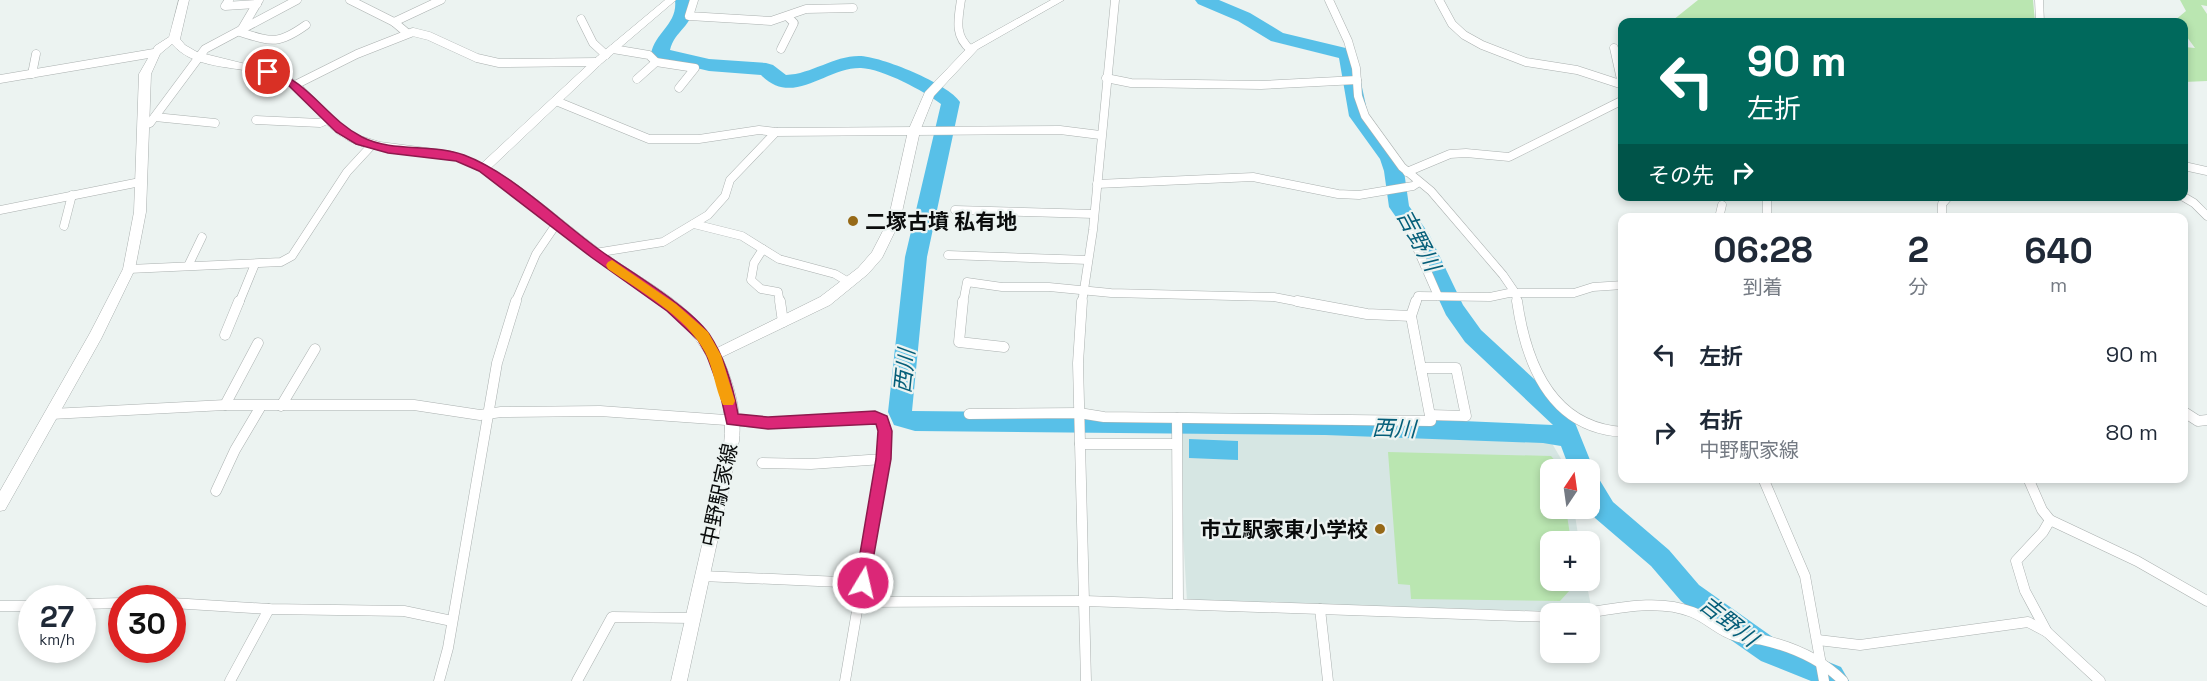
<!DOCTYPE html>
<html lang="ja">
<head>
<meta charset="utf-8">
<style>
  body { margin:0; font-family:"Space Grotesk","Noto Sans JP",sans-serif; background:#f6f6f7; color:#1f2937; height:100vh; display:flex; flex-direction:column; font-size:22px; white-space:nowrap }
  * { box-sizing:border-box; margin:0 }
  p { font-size:20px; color:#747a83 }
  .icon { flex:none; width:33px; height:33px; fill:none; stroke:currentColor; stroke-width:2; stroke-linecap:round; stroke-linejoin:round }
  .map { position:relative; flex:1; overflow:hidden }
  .sheet { position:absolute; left:1618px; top:213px; width:570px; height:270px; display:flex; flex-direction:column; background:#fff; border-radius:12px; box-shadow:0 3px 9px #0003 }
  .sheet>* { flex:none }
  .guide { position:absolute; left:1618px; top:18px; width:570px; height:183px; border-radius:12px; box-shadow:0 3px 9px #0003; background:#00695c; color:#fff; overflow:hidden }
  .needle { width:39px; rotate:13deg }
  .controls { position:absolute; left:1540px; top:459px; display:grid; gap:12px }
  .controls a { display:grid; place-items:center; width:60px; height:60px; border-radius:12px; background:#fff; box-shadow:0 3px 9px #0003; font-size:30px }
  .speed { position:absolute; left:18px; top:585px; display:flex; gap:12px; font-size:30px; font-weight:700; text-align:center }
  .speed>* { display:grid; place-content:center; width:78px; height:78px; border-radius:50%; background:#fff; box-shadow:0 3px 9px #0003; line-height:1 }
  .speed small { font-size:15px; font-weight:400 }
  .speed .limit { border:9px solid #d22; background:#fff; color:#111 }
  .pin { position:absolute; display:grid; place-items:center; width:51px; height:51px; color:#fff; margin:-26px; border:3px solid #fff; border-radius:50%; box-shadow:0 2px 6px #0007 }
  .me { position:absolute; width:66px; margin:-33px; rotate:9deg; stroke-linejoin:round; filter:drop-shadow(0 0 4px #0008) }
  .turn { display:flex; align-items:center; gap:21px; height:126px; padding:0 30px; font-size:27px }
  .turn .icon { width:78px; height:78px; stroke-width:2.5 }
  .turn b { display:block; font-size:42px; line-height:51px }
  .then { display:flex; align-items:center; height:57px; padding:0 30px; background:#0003; gap:12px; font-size:22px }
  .eta { display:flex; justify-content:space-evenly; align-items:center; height:102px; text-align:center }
  .eta b { font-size:36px; font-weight:600; line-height:42px }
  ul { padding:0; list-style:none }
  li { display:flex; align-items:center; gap:18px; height:78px; padding:0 30px }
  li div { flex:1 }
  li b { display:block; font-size:22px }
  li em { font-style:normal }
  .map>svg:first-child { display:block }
  .built { fill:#d6e6e3 }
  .green { fill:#bae6b1 }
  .water { fill:#58c0e8 }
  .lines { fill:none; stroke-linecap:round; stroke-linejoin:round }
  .river { fill:#58c0e8; fill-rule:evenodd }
  .street-far1-casing { stroke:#aab0af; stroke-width:9 }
  .street-casing { stroke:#aab0af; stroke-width:11 }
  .secondary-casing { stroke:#aab0af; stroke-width:1 }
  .street-far1 { stroke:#fff; stroke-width:8 }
  .street { stroke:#fff; stroke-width:10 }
  .secondary { fill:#fff; fill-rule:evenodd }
  .route { fill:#db2777; stroke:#8e194d; stroke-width:1.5 }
  .slow { fill:#f59e0b }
  .poi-dot { fill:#966917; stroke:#ecf3f1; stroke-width:2 }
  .labels { text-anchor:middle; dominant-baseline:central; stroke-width:4.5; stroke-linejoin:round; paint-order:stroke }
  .poi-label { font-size:21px; font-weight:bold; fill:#0a0c0c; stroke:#ecf3f1; text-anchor:start }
  .street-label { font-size:21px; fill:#0a0c0c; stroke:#ecf3f1 }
  .water-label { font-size:22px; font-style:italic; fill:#055e79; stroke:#ecf3f1 }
</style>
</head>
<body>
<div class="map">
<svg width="2207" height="681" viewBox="0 0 2207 681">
  <rect width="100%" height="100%" fill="#ecf3f1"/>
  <polygon class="built" points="1181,433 1469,435 1550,440 1567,469 1551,470 1551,508 1574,509 1579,541 1551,542 1551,580 1586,581 1591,606 1546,611 1187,602 1182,516"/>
  <g class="green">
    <polygon points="1698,0 2033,0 2035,22 1690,22 1673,20"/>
    <polygon points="2180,0 2207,0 2207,6 2201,5 2207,14 2207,81 2184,82 2184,47 2195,48 2184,33 2184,22 2174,21 2186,11"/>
    <polygon points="1388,452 1551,456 1558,464 1559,469 1551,470 1551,508 1566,509 1571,541 1551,542 1551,580 1578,581 1579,588 1570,590 1560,601 1411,599 1410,585 1398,584"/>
  </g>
  <polygon class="water" points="1189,439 1238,441 1238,460 1189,458"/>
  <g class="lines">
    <path class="river" d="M675 0H693C696 26 675 29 670 50L709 59 766 63 773 65 786 75C812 74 833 56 859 56 881 56 949 84 960 102L927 257 912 411 1325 415 1553 425 1465 342 1446 315 1410 237 1389 207 1384 171 1380 159 1349 116 1339 58 1271 41 1238 21 1198 4 1195 0H1219L1250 13 1283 33 1354 50 1368 115 1399 158 1404 171 1409 206 1429 234 1463 305 1481 330 1571 413 1594 470 1591 476 1599 479 1613 502 1669 550 1699 585 1781 643 1841 667 1849 681H1811L1761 661 1715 629 1681 601 1651 566 1595 518 1590 508V470H1570L1561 446 1543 443 1325 435 915 431 894 425 888 412 905 257 941 104C924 91 883 69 861 68 826 67 793 108 761 75L709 71 654 58 651 54C655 32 678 24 675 0Z"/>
    <defs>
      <g id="street-far1">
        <polyline points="229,0 225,6 257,4"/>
        <path d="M259 0 240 32C272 42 278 45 306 25"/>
        <polyline points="350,0 394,22 407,33"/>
        <polyline points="694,0 689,16 771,21 806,9 853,8"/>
        <path d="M961 0C958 20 954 36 971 50"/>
        <polyline points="1329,0 1348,41 1356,68 1358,96 1365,116 1402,167 1431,191 1503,275 1516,294 1517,303"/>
        <polyline points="1439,0 1452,24 1464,35 1482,45 1526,62 1577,70 1623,85"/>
        <polyline points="2039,0 2040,22"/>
        <polyline points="581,19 593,43 606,55"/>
        <polyline points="394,22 441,0"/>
        <polyline points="1614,48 1622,84"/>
        <polyline points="613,49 649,55 656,62 695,68 679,88"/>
        <polyline points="781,49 794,23 788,17"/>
        <polyline points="32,74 36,54"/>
        <polyline points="1106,78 1131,83 1261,85 1357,80"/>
        <polyline points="0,79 154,53"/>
        <polyline points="637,79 656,62"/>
        <polyline points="295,85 357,54 413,32 429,36 477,58 499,63 597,62"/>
        <polyline points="556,101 649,139 699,139 759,130 776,132 1060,130 1100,135"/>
        <polyline points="155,117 215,123"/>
        <polyline points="256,120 320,123 329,119"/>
        <polyline points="142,126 150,123 205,49 297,0"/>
        <polyline points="2184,166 2207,171"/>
        <polyline points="1407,172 1450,154 1466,153 1509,157 1623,100"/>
        <polyline points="1097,184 1253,177 1338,194 1359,195 1413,186 1419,182"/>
        <polyline points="1767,196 1767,218"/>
        <polyline points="2182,196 2194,203 2207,216"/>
        <polyline points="0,210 140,182"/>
        <polyline points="955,210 1094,214"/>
        <polyline points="1719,218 1722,205"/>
        <polyline points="1942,218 1942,204 1949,196"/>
        <polyline points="694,224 742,236 779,259 835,274 850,283"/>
        <polyline points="64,226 72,195"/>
        <polyline points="1410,232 1438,296"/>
        <polyline points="763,249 754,263 751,280 761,289 778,292 780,303"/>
        <polyline points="595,253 663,242 708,215 725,196 730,180 776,132"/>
        <polyline points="948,255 1088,260"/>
        <polyline points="189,264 202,237"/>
        <polyline points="129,269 281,262 292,256 347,172 372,145"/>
        <polyline points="239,303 255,264"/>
        <polyline points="515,303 536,254 557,223"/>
        <polyline points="963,303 967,282 1002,287 1049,287 1111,293 1274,297 1305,303"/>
        <polyline points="1082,303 1093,230 1115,0"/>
        <polyline points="1416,303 1418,296 1490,297 1509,293 1574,293 1593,287 1623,285"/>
      </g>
      <g id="street">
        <polyline points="780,301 783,322"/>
        <polyline points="963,301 959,342 1004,347"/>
        <polyline points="1082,301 1078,363 1086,681"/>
        <polyline points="1297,301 1367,314 1411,316 1416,301"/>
        <path d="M1517 301C1526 364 1551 428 1623 432"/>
        <polyline points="225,335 239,301"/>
        <polyline points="1421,368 1456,368 1466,416 1430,415"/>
        <polyline points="225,405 258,343"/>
        <polyline points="281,406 315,349"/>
        <polyline points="2184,412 2198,421 2207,420"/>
        <polyline points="51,414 225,405 414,405 480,415 501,412 600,411 768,423 875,417 882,420 885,431 883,459 845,681"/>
        <polyline points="969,414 1079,413 1104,417 1431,421 1411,316"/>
        <polyline points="1177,418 1178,604"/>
        <polyline points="1080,444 1176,444"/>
        <polyline points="762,463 811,464 883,459"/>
        <polyline points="1763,478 1805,576 1824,681"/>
        <polyline points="2028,478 2042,510 2050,520 2137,561 2207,601"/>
        <polyline points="216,491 235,450 261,406"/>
        <polyline points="2050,520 2043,532 2016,561 2025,591 2047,632 2100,681"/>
        <polyline points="702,576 863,583"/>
        <polyline points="860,602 1085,601 1551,617"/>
        <polyline points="172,603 269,609 404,611 452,621"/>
        <polyline points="82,604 122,603"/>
        <polyline points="0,606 32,606"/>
        <polyline points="1320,609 1328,681"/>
        <path d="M1579 614C1615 609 1657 598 1692 612 1708 618 1720 632 1736 636 1744 639 1754 638 1763 640 1793 647 1821 659 1843 681"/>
        <polyline points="1818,640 1860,645 2028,622 2047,632"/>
        <polyline points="230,681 269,609"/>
        <polyline points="439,681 448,648 497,363 516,301"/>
        <polyline points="577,681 612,617 692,618"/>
      </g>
      <path id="secondary" d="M179 0H189L180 39 185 45 197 52 286 74 305 88 338 122 357 135 380 142 450 151 482 163 593 60 665 0H676L601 64 491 168C530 191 562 221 598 248 638 279 692 301 717 348L820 297 858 268 872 252 888 221 908 131 925 92 970 45 1051 0H1064L978 49 934 96 920 131 900 221 882 258 868 274 830 305 722 357C734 384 742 412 739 441L687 681H671L721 462C727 436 726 412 719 386 699 315 634 291 581 249 543 218 506 181 460 162 425 148 384 158 349 141 320 127 307 93 278 79 245 64 197 73 172 44L160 54 151 74 146 212 135 269 101 339 5 510 0 511V491L90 333 123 269 134 212 139 74 155 46 169 37Z"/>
    </defs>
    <use href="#street-far1" class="street-far1-casing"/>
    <use href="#street" class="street-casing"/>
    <use href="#secondary" class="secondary-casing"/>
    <use href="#street-far1" class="street-far1"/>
    <use href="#street" class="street"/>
    <use href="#secondary" class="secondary"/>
  </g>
  <path class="route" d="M268 69C310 81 325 118 362 137 393 153 432 143 464 155 512 173 559 221 601 251 630 272 689 306 709 334 725 358 733 386 738 414L768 417 875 411 887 416 892 431 891 459 868 588 863 590 857 588 855 583 876 459 878 431 876 424 768 429 727 424 719 388 707 356 698 340 667 311 591 257 479 171 456 161 388 153 356 144 336 132 288 85 264 75 262 72Z"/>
  <path class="slow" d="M612 260 676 304 708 332 721 355 735 401 733 405H723C715 389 714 369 705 352 686 316 641 292 608 269L606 265 608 262Z"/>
  <g class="poi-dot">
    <circle cx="853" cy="221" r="6"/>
    <circle cx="1380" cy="529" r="6"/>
  </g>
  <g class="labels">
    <g class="poi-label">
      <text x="865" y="221">二塚古墳 私有地</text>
      <text x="1368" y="529" text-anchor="end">市立駅家東小学校</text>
    </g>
    <g class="street-label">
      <text transform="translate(719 495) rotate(-78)">中野駅家線</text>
    </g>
    <g class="water-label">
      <text transform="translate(1419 240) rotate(62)">吉野川</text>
      <text transform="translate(904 371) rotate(-84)">西川</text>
      <text transform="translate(1394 428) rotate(2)">西川</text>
      <text transform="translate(1729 621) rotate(38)">吉野川</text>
    </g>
  </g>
</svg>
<div class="controls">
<a><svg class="needle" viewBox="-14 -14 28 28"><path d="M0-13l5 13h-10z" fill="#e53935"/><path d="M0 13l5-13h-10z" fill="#747a83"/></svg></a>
<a>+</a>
<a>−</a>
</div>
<div class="speed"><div>27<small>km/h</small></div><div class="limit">30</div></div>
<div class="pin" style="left:268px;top:72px;background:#d93025"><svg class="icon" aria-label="arrive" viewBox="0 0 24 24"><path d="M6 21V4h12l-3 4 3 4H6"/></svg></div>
<svg class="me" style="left:863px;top:583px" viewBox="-20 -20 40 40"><circle r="17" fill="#db2777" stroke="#fff" stroke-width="3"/><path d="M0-11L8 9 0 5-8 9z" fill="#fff"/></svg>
<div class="guide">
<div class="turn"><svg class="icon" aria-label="left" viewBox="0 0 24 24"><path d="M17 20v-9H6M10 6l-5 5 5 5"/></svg><div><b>90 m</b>左折</div></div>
<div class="then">その先<svg class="icon" aria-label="right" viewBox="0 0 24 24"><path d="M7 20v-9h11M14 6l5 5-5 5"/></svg></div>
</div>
<section class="sheet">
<div class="eta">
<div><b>06:28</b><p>到着</p></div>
<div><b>2</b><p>分</p></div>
<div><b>640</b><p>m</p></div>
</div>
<ul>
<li><svg class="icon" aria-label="left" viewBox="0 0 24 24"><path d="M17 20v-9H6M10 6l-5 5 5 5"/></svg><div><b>左折</b></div><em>90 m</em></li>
<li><svg class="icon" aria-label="right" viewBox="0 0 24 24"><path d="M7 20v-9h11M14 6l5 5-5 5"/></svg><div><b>右折</b><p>中野駅家線</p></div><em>80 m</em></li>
</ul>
</section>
</div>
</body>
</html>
